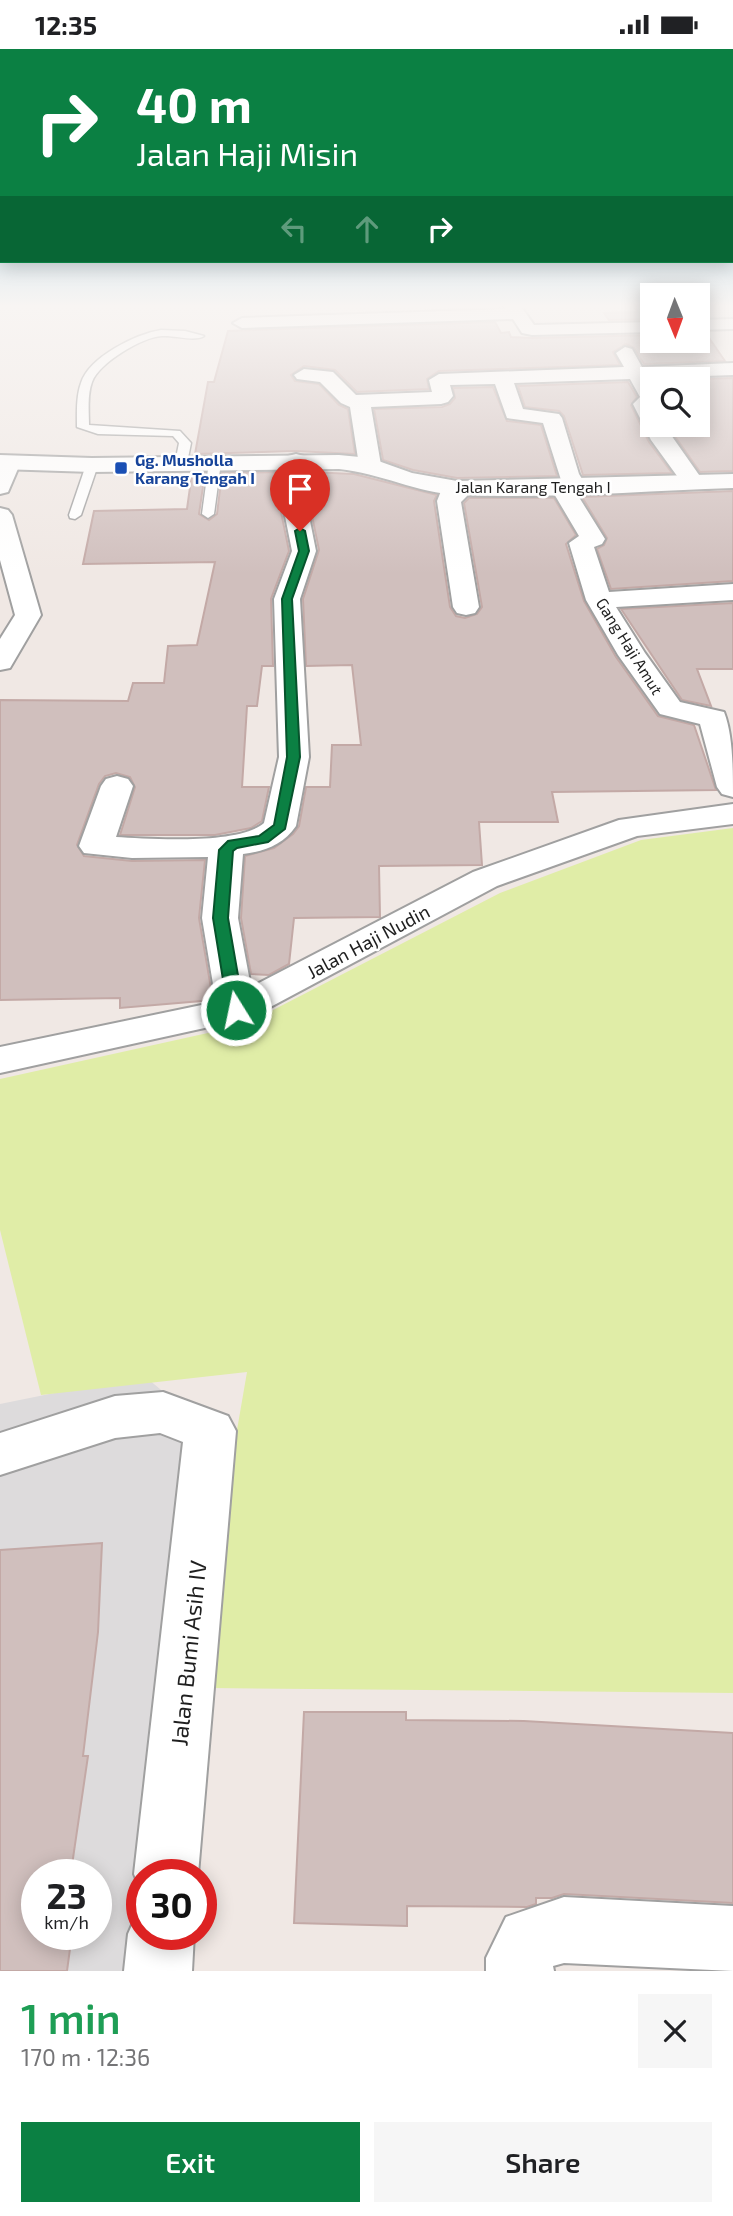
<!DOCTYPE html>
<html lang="en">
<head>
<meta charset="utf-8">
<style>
  body { margin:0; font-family:"Exo 2",sans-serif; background:#f6f6f6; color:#202124; height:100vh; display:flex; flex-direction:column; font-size:26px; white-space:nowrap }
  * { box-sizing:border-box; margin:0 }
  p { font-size:23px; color:#757577 }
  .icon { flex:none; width:38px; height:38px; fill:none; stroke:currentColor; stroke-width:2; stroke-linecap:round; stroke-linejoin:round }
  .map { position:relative; height:1922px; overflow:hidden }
  .panel { display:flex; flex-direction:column; background:#fff; flex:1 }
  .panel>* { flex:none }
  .banner { position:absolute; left:0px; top:0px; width:733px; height:214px; box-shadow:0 4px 18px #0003; background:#0b8043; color:#fff; overflow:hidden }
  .needle { width:46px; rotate:179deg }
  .buttons { position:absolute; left:640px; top:234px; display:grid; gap:14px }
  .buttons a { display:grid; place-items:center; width:70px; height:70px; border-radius:0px; background:#fff; box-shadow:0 4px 18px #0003; font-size:35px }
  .speed { position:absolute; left:21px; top:1810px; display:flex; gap:14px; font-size:35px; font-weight:700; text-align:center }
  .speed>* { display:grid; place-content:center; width:91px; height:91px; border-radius:50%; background:#fff; box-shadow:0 4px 18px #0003; line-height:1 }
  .speed small { font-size:18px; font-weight:400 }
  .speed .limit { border:10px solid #d22; background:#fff; color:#111 }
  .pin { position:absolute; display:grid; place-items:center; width:60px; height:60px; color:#fff; margin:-72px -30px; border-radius:50% 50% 50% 0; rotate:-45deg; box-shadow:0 0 7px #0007 }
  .pin .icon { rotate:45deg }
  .me { position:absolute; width:77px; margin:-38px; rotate:350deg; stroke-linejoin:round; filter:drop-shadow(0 0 5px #0008) }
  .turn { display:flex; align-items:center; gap:24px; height:147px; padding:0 21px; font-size:32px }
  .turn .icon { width:91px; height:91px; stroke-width:2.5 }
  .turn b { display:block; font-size:49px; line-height:60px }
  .lanes { display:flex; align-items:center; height:66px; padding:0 21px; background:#0003; justify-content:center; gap:35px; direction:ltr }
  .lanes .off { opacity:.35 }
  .round { display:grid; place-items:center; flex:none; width:74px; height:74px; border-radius:0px; background:#f6f6f6 }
  .overview { display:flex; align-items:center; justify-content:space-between; height:119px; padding:0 21px }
  h1 { font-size:42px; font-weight:600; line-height:52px; color:#1e9e55 }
  .button { display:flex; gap:14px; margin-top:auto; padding:14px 21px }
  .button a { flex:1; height:80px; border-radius:0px; background:#0b8043; color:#fff; font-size:28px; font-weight:600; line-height:80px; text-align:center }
  .button a+a { background:#f6f6f6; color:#202124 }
  .status { display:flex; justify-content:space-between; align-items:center; height:49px; padding:0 35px; background:#fff; direction:ltr }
  .status svg { height:19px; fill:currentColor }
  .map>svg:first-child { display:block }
  .residential { fill:#dddbdc; fill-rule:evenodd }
  .grass { fill:#e0eda7 }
  .building { fill:#d0bfbd; stroke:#c3a9a6; stroke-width:2 }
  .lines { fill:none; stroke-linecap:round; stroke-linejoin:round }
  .service-casing { stroke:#a0a0a0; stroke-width:3 }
  .minor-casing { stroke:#a0a0a0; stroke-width:4 }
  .tertiary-casing { stroke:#a0a0a0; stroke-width:4 }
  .service { fill:#fff; fill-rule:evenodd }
  .minor { fill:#fff; fill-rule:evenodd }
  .tertiary { fill:#fff; fill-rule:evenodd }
  .route { fill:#0b8043; stroke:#07532c; stroke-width:2 }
  .transit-dot { fill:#1a4fb4; stroke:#fff; stroke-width:2.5 }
  .labels { text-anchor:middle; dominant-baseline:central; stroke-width:5; stroke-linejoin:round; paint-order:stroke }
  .far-transit-label { font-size:16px; font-weight:bold; fill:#164399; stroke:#fff; text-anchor:start }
  .far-street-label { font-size:16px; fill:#1f1f1f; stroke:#fff }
  .street-label { font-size:19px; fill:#1f1f1f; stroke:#fff }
  .near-street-label { font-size:23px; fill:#1f1f1f; stroke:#fff }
</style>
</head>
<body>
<div class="status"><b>12:35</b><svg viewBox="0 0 49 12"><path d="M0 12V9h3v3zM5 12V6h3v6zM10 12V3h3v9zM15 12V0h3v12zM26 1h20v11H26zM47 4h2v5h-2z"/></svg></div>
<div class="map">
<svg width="733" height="1922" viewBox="0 0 733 1922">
  <rect width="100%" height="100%" fill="#f0e8e4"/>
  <path class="residential" d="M148 1330 210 1382 172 1825H142V1885H167L163 1922H0V1355L79 1339ZM37 1825H96V1885H37Z"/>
  <polygon class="grass" points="733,779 733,1644 210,1639 232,1410 247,1323 41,1346 0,1181 0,1030 244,976 500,844 641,791"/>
  <g class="building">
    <polygon points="633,256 653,256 653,270 609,271 604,264 639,263"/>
    <polygon points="495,273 501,284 509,283 511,288 532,289 653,286 653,292 698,292 698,284 705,283 725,312 644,315 634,299 626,295 613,303 620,316 439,322 427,330 429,340 357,343 335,321 304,317 291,326 295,332 319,335 339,356 348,360 355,405 295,402 195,405 208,333 214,333 228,282"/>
    <polygon points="733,329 733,422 700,423 667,376 698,376 698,331 674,331"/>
    <polygon points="628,333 637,348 631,356 649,393 672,424 583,426 564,367 559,362 525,358 518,337"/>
    <polygon points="493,338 507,372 541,376 557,427 457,429 413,421 383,411 374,360 442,358 450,355 455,349 453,339"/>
    <polygon points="282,423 281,463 289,502 271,550 273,617 262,617 257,657 247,657 242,738 269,738 262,772 251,779 215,786 120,786 135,738 130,728 116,724 105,727 99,735 77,796 84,807 132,812 205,811 199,869 213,951 120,959 120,949 0,951 0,651 128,652 133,634 164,634 168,597 197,596 215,513 83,515 94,462 187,460 192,424 205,424 199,465 209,471 217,465 222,424"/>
    <polygon points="310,423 354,425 437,446 434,452 450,558 456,567 465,569 477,565 482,558 464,454 469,449 554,449 576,486 566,495 584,552 616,608 658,667 694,676 716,741 552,743 558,773 479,773 482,816 379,817 380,868 294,869 289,915 269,926 251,925 241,869 245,807 274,799 293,785 299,777 306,738 330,738 332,696 361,696 352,616 306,617 303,550 319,501 311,462"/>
    <polygon points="733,442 733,532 611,540 597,500 604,496 607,489 582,448"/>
    <polygon points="733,554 733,620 697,620 711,657 682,651 621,560"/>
    <polygon points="102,1494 98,1583 83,1707 88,1707 72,1816 81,1816 80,1825 37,1825 37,1885 72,1885 67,1922 0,1922 0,1501"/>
    <polygon points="304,1663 406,1663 406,1671 524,1672 733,1684 733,1854 564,1845 552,1849 536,1849 536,1855 527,1858 407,1857 407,1877 294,1874"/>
  </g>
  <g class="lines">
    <defs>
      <g id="service">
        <path d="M161 281 185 282 204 287C195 293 174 286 162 287 142 288 99 314 92 333 87 346 89 362 89 376L180 382 191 394 187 414 181 418 175 414 179 394 173 387 98 385 77 378C77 364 76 348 81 334 89 308 136 285 161 281Z"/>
        <polygon points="215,409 221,413 214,465 208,469 202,465 209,413"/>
        <polygon points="92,412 98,416 81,466 75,470 70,469 69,466 86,416"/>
      </g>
      <g id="minor">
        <polygon points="504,256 520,256 534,276 653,273 653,283 532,286 522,284 513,270 242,279 233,274 242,269 506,260"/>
        <polygon points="733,270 733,280 698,281 698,271"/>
        <path d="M625 298 632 300 642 318 733 314V326L649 329 653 335V376H664L704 433 701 438H685L651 391 633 355 640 348 630 330 514 334 523 360 559 365 562 369 579 425 587 438 584 443 577 445 605 490 602 495 594 498 609 543 733 535V551L616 558 645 604 680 653 724 663C733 686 733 721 733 748L722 745 717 738 700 675 660 665 618 606 586 551 569 494 579 487 550 438 553 433 561 431 543 374 507 369 495 335 450 336 453 347 448 353 441 355 371 358 381 416 378 421H362L359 416 350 358 341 354 320 333 297 330 294 326 304 320 333 323 356 346 432 343 429 331 439 325 624 318 616 304Z"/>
        <path d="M296 405 304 407 307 412 308 462 316 502 300 550 309 708 296 777C283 796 265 802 243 805L238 869 251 938 473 823 619 771 733 755V775L637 787 497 837 250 969 0 1024V998L216 953 202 869 208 808 132 809 84 804 79 797 101 737 106 730 117 727 128 730 133 737 116 788C150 790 239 796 264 774L279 708 274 550 292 502 284 462 285 412 288 407Z"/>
        <polygon points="9,408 17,410 20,415 8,443 0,445 0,412"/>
        <polygon points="457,432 465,434 468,439 467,447 461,453 479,558 475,564 466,566 457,564 453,558 437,452 441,442 445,441 449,434"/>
        <polygon points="0,459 8,461 12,466 41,566 10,619 0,621 0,590 15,566 0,511"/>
        <polygon points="163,1343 228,1367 236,1382 198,1825 142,1825 142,1844 134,1825 183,1393 160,1384 115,1389 0,1426 0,1384 115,1347"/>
        <polygon points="564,1848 733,1857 733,1922 564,1914 553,1917 554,1922 486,1922 486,1909 506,1868"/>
        <polygon points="142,1860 142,1885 194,1885 192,1922 124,1922 128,1885 138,1862"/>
      </g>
      <path id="tertiary" d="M0 406 92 409 339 406 370 409 412 424 457 432 733 425V439C642 442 550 450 459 446 417 444 380 424 339 420L92 423 0 420Z"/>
    </defs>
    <use href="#service" class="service-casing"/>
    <use href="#minor" class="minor-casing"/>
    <use href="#tertiary" class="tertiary-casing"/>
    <use href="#service" class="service"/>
    <use href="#minor" class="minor"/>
    <use href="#tertiary" class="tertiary"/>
  </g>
  <linearGradient id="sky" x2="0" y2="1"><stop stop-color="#8cc6e3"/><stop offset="0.49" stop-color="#f8f5f3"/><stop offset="1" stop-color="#f8f5f3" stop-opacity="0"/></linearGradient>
  <rect width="733" height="525" fill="url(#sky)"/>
  <polygon class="route" points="300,479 305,482 309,502 292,550 300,708 285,780 268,793 237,799 233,802 228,869 244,961 236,965 228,961 213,869 219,801 228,792 259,787 274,776 287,708 282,550 299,502 295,482"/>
  <rect class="transit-dot" x="114" y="412" width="14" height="14" rx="3.5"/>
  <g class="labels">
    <g class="far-transit-label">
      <text x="135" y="410">Gg. Musholla<tspan x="135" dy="18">Karang Tengah I</tspan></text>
    </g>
    <g class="far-street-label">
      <text x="533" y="437">Jalan Karang Tengah I</text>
      <text transform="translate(630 597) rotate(58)">Gang Haji Amut</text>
    </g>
    <g class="street-label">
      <text transform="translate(368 892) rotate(-28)">Jalan Haji Nudin</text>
    </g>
    <g class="near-street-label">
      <text transform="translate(188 1604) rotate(-84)">Jalan Bumi Asih IV</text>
    </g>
  </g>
</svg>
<div class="buttons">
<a><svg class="needle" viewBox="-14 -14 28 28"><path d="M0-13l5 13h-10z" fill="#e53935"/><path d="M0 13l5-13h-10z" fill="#757577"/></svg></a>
<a><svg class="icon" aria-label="search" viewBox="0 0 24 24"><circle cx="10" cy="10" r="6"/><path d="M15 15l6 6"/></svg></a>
</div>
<div class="speed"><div>23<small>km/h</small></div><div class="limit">30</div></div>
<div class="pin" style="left:300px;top:482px;background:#d93025"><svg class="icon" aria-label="arrive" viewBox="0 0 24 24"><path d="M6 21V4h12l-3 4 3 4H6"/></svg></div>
<svg class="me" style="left:236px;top:961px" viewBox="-20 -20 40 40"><circle r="17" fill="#0b8043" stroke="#fff" stroke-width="3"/><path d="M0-11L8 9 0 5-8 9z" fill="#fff"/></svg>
<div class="banner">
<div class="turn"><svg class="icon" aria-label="right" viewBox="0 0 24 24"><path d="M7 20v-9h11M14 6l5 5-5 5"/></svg><div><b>40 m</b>Jalan Haji Misin</div></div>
<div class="lanes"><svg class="icon off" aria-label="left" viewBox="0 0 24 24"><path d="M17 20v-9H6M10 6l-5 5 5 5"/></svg><svg class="icon off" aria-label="ahead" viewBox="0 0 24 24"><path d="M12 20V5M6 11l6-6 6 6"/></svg><svg class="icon" aria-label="right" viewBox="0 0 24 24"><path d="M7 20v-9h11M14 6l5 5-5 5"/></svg></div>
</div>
</div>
<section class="panel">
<div class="overview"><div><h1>1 min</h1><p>170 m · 12:36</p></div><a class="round"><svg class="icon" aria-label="close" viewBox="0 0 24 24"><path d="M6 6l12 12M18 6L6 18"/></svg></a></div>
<div class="button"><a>Exit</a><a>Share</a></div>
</section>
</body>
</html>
